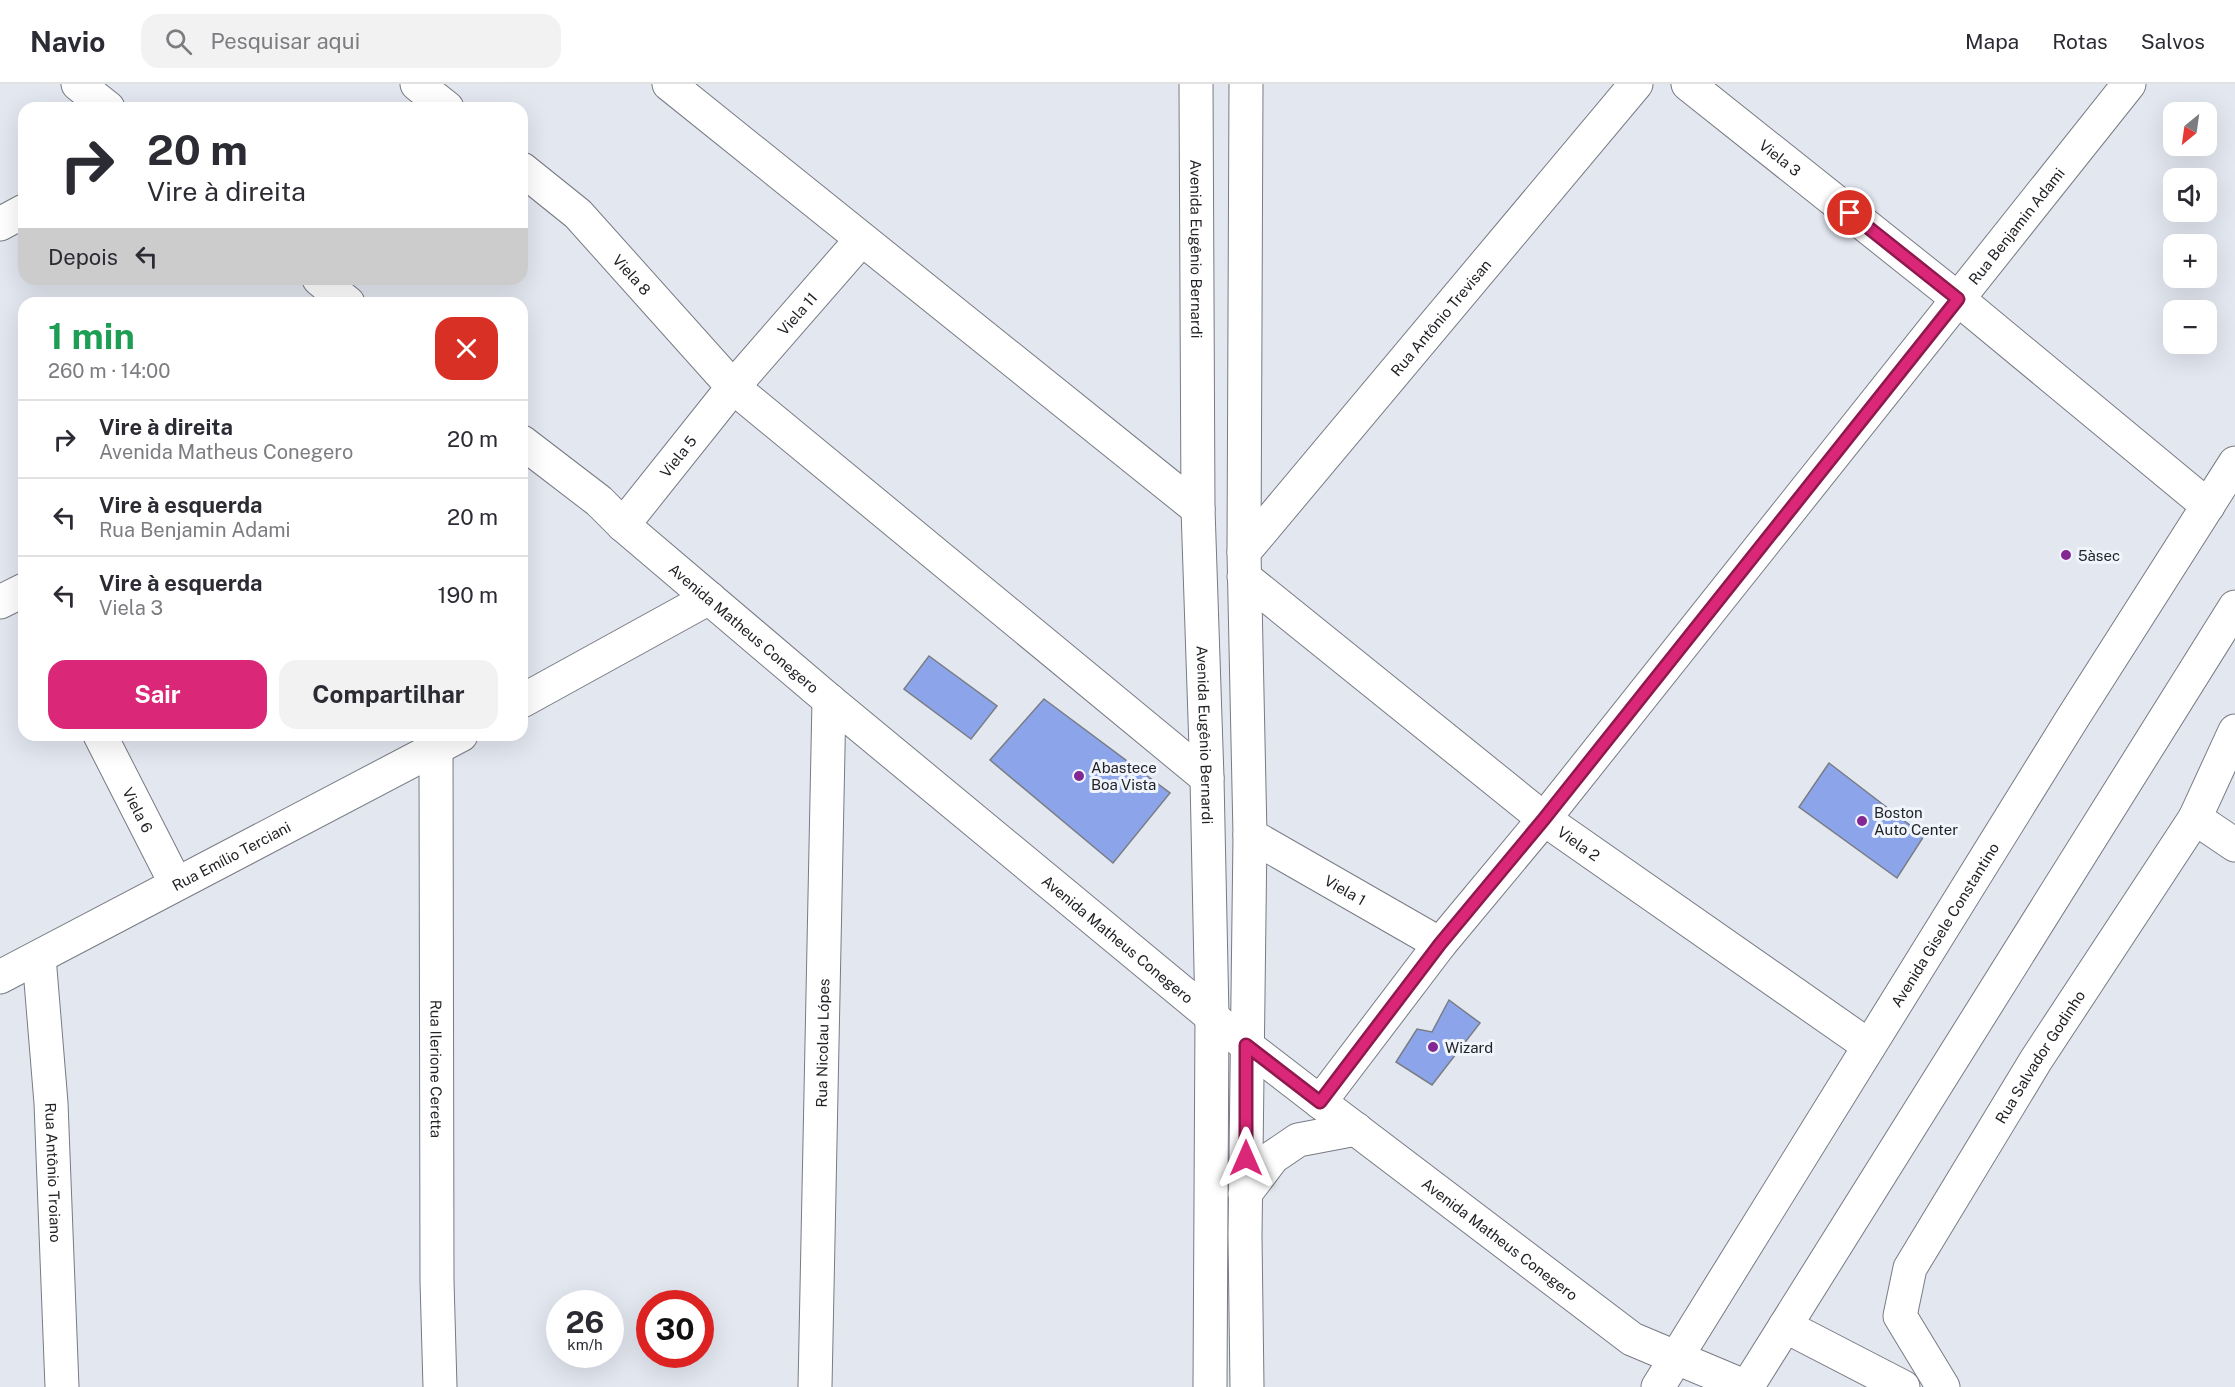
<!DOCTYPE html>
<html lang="pt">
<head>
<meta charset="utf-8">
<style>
  body { margin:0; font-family:"Public Sans",sans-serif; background:#f2f2f3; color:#2b2b33; height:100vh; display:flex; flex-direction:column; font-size:22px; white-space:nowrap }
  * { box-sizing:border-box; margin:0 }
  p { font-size:20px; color:#7c7c81 }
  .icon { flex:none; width:33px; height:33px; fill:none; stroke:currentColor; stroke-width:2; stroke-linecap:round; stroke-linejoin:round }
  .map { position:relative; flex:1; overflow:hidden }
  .sheet { position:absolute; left:18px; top:213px; width:510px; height:444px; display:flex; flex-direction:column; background:#fff; border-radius:18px; box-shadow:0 6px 24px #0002 }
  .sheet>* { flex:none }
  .guide { position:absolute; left:18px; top:18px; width:510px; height:183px; border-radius:18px; box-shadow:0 6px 24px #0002; background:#fff; color:#2b2b33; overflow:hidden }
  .needle { width:39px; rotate:209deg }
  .buttons { position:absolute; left:2163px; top:18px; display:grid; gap:12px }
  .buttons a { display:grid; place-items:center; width:54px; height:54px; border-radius:12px; background:#fff; box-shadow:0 6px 24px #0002; font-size:30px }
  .speed { position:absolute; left:546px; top:1206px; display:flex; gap:12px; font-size:30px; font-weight:700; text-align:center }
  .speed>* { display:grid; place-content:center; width:78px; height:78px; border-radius:50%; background:#fff; box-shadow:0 6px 24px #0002; line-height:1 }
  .speed small { font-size:15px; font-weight:400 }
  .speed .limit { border:9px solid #d22; background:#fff; color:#111 }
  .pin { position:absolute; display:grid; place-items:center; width:51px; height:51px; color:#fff; margin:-26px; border:3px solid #fff; border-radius:50%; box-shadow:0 2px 6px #0007 }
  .me { position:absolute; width:66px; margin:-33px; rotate:0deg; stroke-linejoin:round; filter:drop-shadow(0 0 4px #0008) }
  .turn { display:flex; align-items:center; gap:21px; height:126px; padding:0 30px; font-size:27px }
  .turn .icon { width:78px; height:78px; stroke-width:2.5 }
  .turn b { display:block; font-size:42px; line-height:51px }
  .then { display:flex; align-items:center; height:57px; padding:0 30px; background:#0003; gap:12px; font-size:22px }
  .round { display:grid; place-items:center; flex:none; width:63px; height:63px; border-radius:18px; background:#f2f2f3 }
  .head { display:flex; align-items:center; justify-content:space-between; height:102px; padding:0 30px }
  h1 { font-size:36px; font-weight:700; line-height:45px; color:#1e9e55 }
  .primary-button { display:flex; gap:12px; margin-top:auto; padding:12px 30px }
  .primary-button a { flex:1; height:69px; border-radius:18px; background:#db2777; color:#fff; font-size:24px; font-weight:700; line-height:69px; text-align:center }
  .primary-button a+a { background:#f2f2f3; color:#2b2b33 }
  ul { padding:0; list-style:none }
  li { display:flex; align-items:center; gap:18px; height:78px; padding:0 30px; border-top:2px solid #e1e1e2 }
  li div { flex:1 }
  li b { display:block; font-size:22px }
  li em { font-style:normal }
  header { display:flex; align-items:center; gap:36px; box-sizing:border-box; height:84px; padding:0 30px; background:#fff; border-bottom:2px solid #e1e1e2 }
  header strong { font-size:28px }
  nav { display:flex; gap:33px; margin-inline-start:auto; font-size:21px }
  .search { width:420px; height:54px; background:#f2f2f3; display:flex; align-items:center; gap:15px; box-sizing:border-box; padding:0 21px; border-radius:18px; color:#7c7c81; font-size:22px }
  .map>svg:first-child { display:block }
  .building { fill:#8ca5ea; stroke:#797c84; stroke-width:1.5 }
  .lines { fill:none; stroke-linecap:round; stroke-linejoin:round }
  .minor-casing { stroke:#787b84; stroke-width:35 }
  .major-casing { stroke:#787b84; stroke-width:35 }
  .minor { stroke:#fff; stroke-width:33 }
  .major { stroke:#fff; stroke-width:33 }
  .route-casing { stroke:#8e194d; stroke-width:15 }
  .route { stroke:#db2777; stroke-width:10 }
  .poi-dot { fill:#832793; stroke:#f0f4fd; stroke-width:2 }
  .labels { text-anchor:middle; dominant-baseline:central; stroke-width:6; stroke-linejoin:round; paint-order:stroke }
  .street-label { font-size:15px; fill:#212326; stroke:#f0f4fd }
  .poi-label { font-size:15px; fill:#212326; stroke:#f0f4fd; text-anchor:start }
</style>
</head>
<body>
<header>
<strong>Navio</strong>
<div class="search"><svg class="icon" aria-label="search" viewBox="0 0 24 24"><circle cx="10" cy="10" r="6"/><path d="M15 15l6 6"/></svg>Pesquisar aqui</div>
<nav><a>Mapa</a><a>Rotas</a><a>Salvos</a></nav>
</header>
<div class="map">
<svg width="2235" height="1303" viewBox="0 0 2235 1303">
  <rect width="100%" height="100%" fill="#e3e7f0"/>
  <g class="building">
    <polygon points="929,572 997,622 971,655 904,605"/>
    <polygon points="1044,615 1170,709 1113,779 990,676"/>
    <polygon points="1829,679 1924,752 1897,794 1799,723"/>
    <polygon points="1449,916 1480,939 1432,1001 1396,978 1417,945 1432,948"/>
  </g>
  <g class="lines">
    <defs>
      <g id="minor">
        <polyline points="417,0 447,24"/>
        <polyline points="669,0 1198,425"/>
        <path id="s1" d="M1196 0 1198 425 1207 694 1212 932 1210 1303"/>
        <polyline points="1246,0 1244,468 1250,751 1245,1152 1247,1303"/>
        <path id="s2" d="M1688 0 1958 215 2208 422"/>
        <path id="s3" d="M522 85 578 130 733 303 1207 694"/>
        <polyline points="0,140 24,127"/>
        <path id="s4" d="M623 441 733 303 861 156"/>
        <path id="s5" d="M1244 468 1636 0"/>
        <path id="s6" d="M1244 493 1544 735 1869 962"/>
        <polyline points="0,518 24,506"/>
        <polyline points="522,617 709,514"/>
        <path id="s7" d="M100 651 176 800"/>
        <path id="s8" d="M436 665 437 1197 440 1303"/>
        <polyline points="2195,734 2235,761"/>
        <path id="s9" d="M1250 751 1440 860"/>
        <path id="s10" d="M39 873 51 1019 62 1303"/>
        <path id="s11" d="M0 893 461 651"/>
        <path id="s12" d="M1320 1018 1440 860 1544 735 2129 0"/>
        <polyline points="1785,1242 1903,1303"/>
        <path id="s13" d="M815 1303 829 616"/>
        <path id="s14" d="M1943 1303 1900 1232 1910 1184 2036 976 2195 734 2235 647"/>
      </g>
      <g id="major">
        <polyline points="78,0 108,24"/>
        <polyline points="319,195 348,219"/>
        <path id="s15" d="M522 358 599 417 623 441 829 616 1246 961 1320 1018 1632 1255 1746 1303"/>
        <polyline points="1245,1110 1273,1073 1298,1056 1356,1045"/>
        <path id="s16" d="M1658 1303 2072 635 2235 379"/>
        <polyline points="1747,1303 2235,523"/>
      </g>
    </defs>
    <use href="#minor" class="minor-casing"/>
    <use href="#major" class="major-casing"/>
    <use href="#minor" class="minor"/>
    <use href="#major" class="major"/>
  </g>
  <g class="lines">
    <defs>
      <polyline id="route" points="1246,1074 1246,961 1320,1018 1440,860 1544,735 1958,215 1850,129"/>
    </defs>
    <use href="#route" class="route-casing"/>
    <use href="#route" class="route"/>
  </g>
  <g class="poi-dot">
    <circle cx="2066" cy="471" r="6"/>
    <circle cx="1079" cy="692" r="6"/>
    <circle cx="1862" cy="737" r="6"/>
    <circle cx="1433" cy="963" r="6"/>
  </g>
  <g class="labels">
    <g class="street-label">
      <text stroke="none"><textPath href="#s2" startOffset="118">Viela 3</textPath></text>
      <text stroke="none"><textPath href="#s12" startOffset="1119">Rua Benjamin Adami</textPath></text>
      <text stroke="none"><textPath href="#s1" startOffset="165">Avenida Eugênio Bernardi</textPath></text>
      <text stroke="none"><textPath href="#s3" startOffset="153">Viela 8</textPath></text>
      <text stroke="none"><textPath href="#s4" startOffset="274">Viela 11</textPath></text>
      <text stroke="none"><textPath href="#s5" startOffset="306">Rua Antônio Trevisan</textPath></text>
      <text stroke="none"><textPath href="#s4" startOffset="88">Viela 5</textPath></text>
      <text stroke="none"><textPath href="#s15" startOffset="290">Avenida Matheus Conegero</textPath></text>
      <text stroke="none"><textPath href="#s1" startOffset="651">Avenida Eugênio Bernardi</textPath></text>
      <text stroke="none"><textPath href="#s7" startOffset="84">Viela 6</textPath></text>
      <text stroke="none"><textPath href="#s6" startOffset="428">Viela 2</textPath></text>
      <text stroke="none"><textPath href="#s11" startOffset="261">Rua Emílio Terciani</textPath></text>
      <text stroke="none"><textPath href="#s9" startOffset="110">Viela 1</textPath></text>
      <text stroke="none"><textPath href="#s16" startOffset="544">Avenida Gisele Constantino</textPath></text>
      <text stroke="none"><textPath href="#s15" startOffset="776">Avenida Matheus Conegero</textPath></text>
      <text stroke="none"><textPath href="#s13" startOffset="344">Rua Nicolau Lópes</textPath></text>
      <text stroke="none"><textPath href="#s14" startOffset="380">Rua Salvador Godinho</textPath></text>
      <text stroke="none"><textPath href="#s8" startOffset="320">Rua Ilerione Ceretta</textPath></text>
      <text stroke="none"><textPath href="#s10" startOffset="216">Rua Antônio Troiano</textPath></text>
      <text stroke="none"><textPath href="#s15" startOffset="1262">Avenida Matheus Conegero</textPath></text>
    </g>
    <g class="poi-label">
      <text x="2078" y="471">5àsec</text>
      <text x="1091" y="683">Abastece<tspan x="1091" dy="17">Boa Vista</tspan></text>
      <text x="1874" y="728">Boston<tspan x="1874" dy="17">Auto Center</tspan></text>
      <text x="1445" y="963">Wizard</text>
    </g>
  </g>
</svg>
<div class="buttons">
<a><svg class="needle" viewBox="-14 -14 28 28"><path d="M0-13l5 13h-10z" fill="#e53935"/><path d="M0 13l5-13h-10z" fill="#7c7c81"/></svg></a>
<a><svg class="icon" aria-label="sound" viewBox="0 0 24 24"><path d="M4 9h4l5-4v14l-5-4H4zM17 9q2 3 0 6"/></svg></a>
<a>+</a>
<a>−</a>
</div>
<div class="speed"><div>26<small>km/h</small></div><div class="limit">30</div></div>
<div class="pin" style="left:1850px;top:129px;background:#d93025"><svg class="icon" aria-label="arrive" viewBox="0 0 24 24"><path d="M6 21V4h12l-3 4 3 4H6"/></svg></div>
<svg class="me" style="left:1246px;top:1074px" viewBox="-20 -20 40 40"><path d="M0-17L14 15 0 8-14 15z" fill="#db2777" stroke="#fff" stroke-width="4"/></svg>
<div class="guide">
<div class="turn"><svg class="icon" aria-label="right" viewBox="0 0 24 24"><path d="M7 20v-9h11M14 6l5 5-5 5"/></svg><div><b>20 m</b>Vire à direita</div></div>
<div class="then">Depois<svg class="icon" aria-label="left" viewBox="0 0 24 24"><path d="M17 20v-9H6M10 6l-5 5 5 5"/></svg></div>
</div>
<section class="sheet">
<div class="head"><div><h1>1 min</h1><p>260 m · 14:00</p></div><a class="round" style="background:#d93025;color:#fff"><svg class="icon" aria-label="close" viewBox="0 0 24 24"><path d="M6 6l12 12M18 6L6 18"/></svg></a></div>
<ul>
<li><svg class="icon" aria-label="right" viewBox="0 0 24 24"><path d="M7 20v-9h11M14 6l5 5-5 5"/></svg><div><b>Vire à direita</b><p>Avenida Matheus Conegero</p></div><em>20 m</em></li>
<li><svg class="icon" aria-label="left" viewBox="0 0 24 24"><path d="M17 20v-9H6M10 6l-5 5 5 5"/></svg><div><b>Vire à esquerda</b><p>Rua Benjamin Adami</p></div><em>20 m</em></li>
<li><svg class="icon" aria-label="left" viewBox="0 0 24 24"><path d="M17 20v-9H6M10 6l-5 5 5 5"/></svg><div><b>Vire à esquerda</b><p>Viela 3</p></div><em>190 m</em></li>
</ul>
<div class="primary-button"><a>Sair</a><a>Compartilhar</a></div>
</section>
</div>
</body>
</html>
